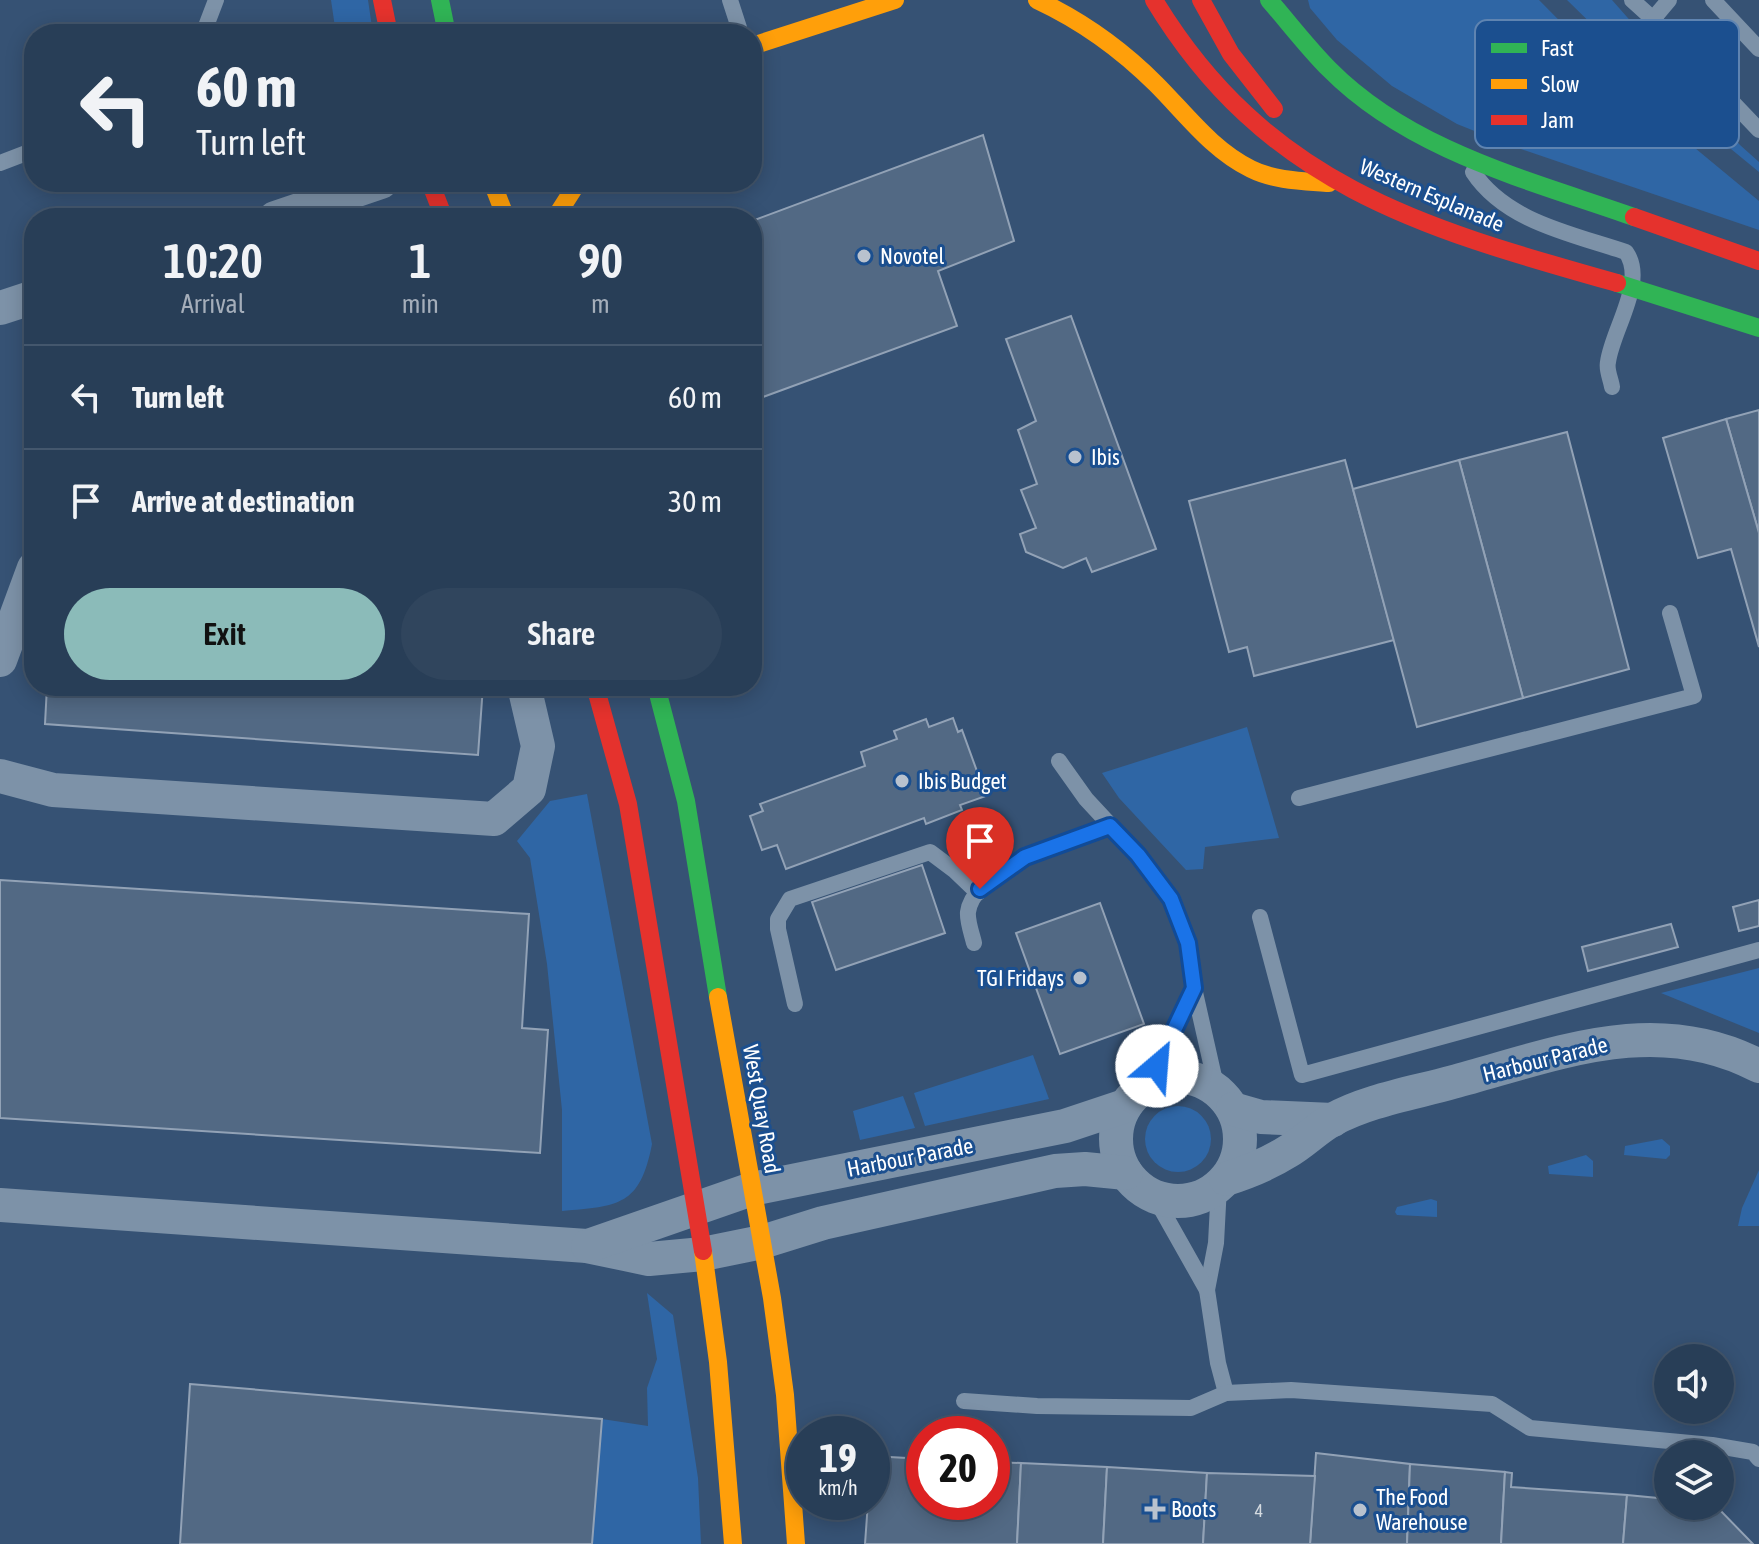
<!DOCTYPE html>
<html lang="en">
<head>
<meta charset="utf-8">
<style>
  body { margin:0; font-family:"Asap Condensed",sans-serif; background:#30455d; color:#f1f3f6; height:100vh; display:flex; flex-direction:column; font-size:30px; white-space:nowrap }
  * { box-sizing:border-box; margin:0 }
  p { font-size:26px; color:#a5aeba }
  .icon { flex:none; width:44px; height:44px; fill:none; stroke:currentColor; stroke-width:2; stroke-linecap:round; stroke-linejoin:round }
  .map { position:relative; flex:1; overflow:hidden }
  .drawer { position:absolute; left:24px; top:208px; width:738px; height:488px; display:flex; flex-direction:column; background:#283e57; border-radius:32px; box-shadow:0 4px 20px #0003,0 0 0 2px #44576d }
  .drawer>* { flex:none }
  .hud { position:absolute; left:24px; top:24px; width:738px; height:168px; border-radius:32px; box-shadow:0 4px 20px #0003,0 0 0 2px #44576d; background:#283e57; color:#f1f3f6; overflow:hidden }
  .controls { position:absolute; left:1654px; top:1344px; display:grid; gap:16px }
  .controls a { display:grid; place-items:center; width:80px; height:80px; border-radius:50%; background:#283e57; box-shadow:0 4px 20px #0003,0 0 0 2px #44576d; font-size:40px }
  .speed { position:absolute; left:786px; top:1416px; display:flex; gap:16px; font-size:40px; font-weight:700; text-align:center }
  .speed>* { display:grid; place-content:center; width:104px; height:104px; border-radius:50%; background:#283e57; box-shadow:0 4px 20px #0003,0 0 0 2px #44576d; line-height:1 }
  .speed small { font-size:20px; font-weight:400 }
  .speed .limit { border:12px solid #d22; background:#fff; color:#111 }
  .pin { position:absolute; display:grid; place-items:center; width:68px; height:68px; color:#fff; margin:-82px -34px; border-radius:50% 50% 50% 0; rotate:-45deg; box-shadow:0 0 8px #0007 }
  .pin .icon { rotate:45deg }
  .me { position:absolute; width:88px; margin:-44px; rotate:27deg; stroke-linejoin:round; filter:drop-shadow(0 0 6px #0008) }
  .turn { display:flex; align-items:center; gap:28px; height:168px; padding:0 40px; font-size:36px }
  .turn .icon { width:104px; height:104px; stroke-width:2.5 }
  .turn b { display:block; font-size:56px; line-height:68px }
  .eta { display:flex; justify-content:space-evenly; align-items:center; height:136px; text-align:center }
  .eta b { font-size:48px; font-weight:600; line-height:56px }
  .primary-button { display:flex; gap:16px; margin-top:auto; padding:16px 40px }
  .primary-button a { flex:1; height:92px; border-radius:48px; background:#8bbbb9; color:#111; font-size:32px; font-weight:600; line-height:92px; text-align:center }
  .primary-button a+a { background:#30455d; color:#f1f3f6 }
  ul { padding:0; list-style:none }
  li { display:flex; align-items:center; gap:24px; height:104px; padding:0 40px; border-top:2px solid #44576d }
  li div { flex:1 }
  li b { display:block; font-size:30px }
  li em { font-style:normal }
  .map>svg:first-child { display:block }
  .green { fill:#2f66a5 }
  .building { fill:#526984; stroke:#92a2b6; stroke-width:2 }
  .lines { fill:none; stroke-linecap:round; stroke-linejoin:round }
  .lane { stroke:#7d92a8; stroke-width:16 }
  .street { stroke:#7d92a8; stroke-width:34 }
  .fast { stroke:#30b455; stroke-width:18 }
  .slow { stroke:#ff9f0a; stroke-width:18 }
  .jam { stroke:#e5322d; stroke-width:18 }
  .route-casing { stroke:#114b97; stroke-width:20 }
  .route { stroke:#1a73e8; stroke-width:14 }
  .poi-dot { fill:#b9c2ce; stroke:#1b4f8f; stroke-width:3 }
  .labels { text-anchor:middle; dominant-baseline:central; stroke-width:6; stroke-linejoin:round; paint-order:stroke }
  .number-label { font-size:18px; fill:#d4dae0 }
  .street-label { font-size:22px; fill:#fff; stroke:#1b4f8f }
  .poi-label { font-size:22px; fill:#fff; stroke:#1b4f8f; text-anchor:start }
  .key { fill:#1b4f8f; stroke:#5f84b1; stroke-width:2 }
  .key-label { font-size:22px; fill:#fff }
</style>
</head>
<body>
<div class="map">
<svg width="1759" height="1544" viewBox="0 0 1759 1544">
  <rect width="100%" height="100%" fill="#365274"/>
  <g class="green">
    <polygon points="331,0 368,0 373,34 336,34"/>
    <polygon points="1308,0 1539,0 1643,105 1759,201 1759,230 1512,146 1457,124 1392,86 1337,40 1310,8"/>
    <polygon points="1567,0 1612,0 1740,145 1759,162 1759,172 1658,89"/>
    <polygon points="1247,727 1279,838 1205,847 1203,869 1186,870 1119,798 1102,773"/>
    <path d="M587 794 652 1144C640 1206 619 1206 562 1211V1110L547 964 530 858 517 841 550 801Z"/>
    <polygon points="1759,968 1759,1033 1661,993"/>
    <polygon points="1033,1055 1049,1099 925,1126 914,1093"/>
    <polygon points="903,1096 915,1128 860,1140 853,1111"/>
    <circle cx="1178" cy="1139" r="33"/>
    <polygon points="1662,1139 1670,1146 1670,1155 1666,1159 1624,1155 1625,1146"/>
    <polygon points="1586,1155 1593,1161 1593,1177 1549,1174 1548,1166"/>
    <polygon points="1759,1170 1759,1226 1738,1226 1742,1208"/>
    <polygon points="1431,1199 1437,1201 1437,1217 1397,1215 1395,1212 1397,1207"/>
    <polygon points="647,1293 673,1315 698,1478 701,1544 592,1544 602,1419 648,1426 647,1388 657,1359"/>
  </g>
  <g class="building">
    <polygon points="983,135 1014,241 938,271 957,326 752,401 752,221"/>
    <polygon points="1071,316 1156,549 1092,572 1086,558 1063,568 1026,552 1020,534 1036,528 1021,490 1037,484 1018,430 1036,421 1006,339"/>
    <polygon points="1759,410 1759,533 1726,419"/>
    <polygon points="1726,419 1759,533 1759,647 1731,549 1698,558 1663,438"/>
    <polygon points="1567,432 1629,669 1523,698 1459,460"/>
    <polygon points="1345,460 1394,640 1254,676 1247,647 1229,652 1189,501"/>
    <polygon points="1459,460 1523,698 1417,727 1353,489"/>
    <polygon points="47,686 483,686 478,755 45,724"/>
    <polygon points="953,718 958,732 962,730 986,796 960,805 962,810 926,824 924,818 786,869 777,845 762,850 750,816 763,811 760,804 865,766 861,752 897,739 894,731 926,719 929,727"/>
    <polygon points="922,865 945,933 836,970 812,902"/>
    <polygon points="0,880 529,914 522,1028 548,1030 540,1153 0,1118"/>
    <polygon points="1759,900 1759,926 1739,931 1733,907"/>
    <polygon points="1100,903 1144,1024 1060,1054 1016,933"/>
    <polygon points="1671,924 1678,947 1588,971 1582,947"/>
    <polygon points="190,1384 602,1419 592,1544 180,1544"/>
    <polygon points="1316,1453 1410,1464 1407,1544 1310,1544"/>
    <polygon points="872,1456 924,1459 924,1502 992,1502 992,1462 1021,1463 1017,1544 865,1544 868,1502 872,1502"/>
    <polygon points="1021,1463 1107,1467 1103,1544 1017,1544"/>
    <polygon points="1410,1464 1505,1472 1501,1544 1407,1544"/>
    <polygon points="1107,1467 1207,1473 1203,1544 1103,1544"/>
    <polygon points="1505,1472 1512,1473 1511,1487 1627,1495 1623,1544 1501,1544"/>
    <polygon points="1207,1473 1315,1476 1310,1544 1203,1544"/>
    <polygon points="1627,1495 1668,1499 1668,1506 1716,1506 1753,1544 1623,1544"/>
  </g>
  <g class="lines">
    <g class="lane">
      <polyline points="730,0 741,34"/>
      <polyline points="1632,0 1653,19"/>
      <polyline points="1669,0 1653,19 1759,130"/>
      <polyline points="1713,0 1759,49"/>
      <polyline points="203,34 216,0"/>
      <polyline points="0,163 34,150"/>
      <path d="M1473 172C1506 222 1573 234 1626 252 1647 282 1612 330 1608 362 1606 370 1611 379 1612 387"/>
      <polyline points="1059,761 1086,799 1138,855 1171,899 1188,943 1194,988 1217,1090"/>
      <polyline points="1299,798 1694,696 1670,613"/>
      <polyline points="1260,917 1302,1075 1759,950"/>
      <path d="M974 943C972 934 967 921 968 912 974 868 1074 839 1110 826"/>
      <polyline points="795,1004 778,929 778,919 790,899 930,852 954,870 978,893"/>
      <polyline points="1146,1085 1194,988"/>
      <polyline points="1219,1186 1216,1243 1207,1290 1218,1363 1226,1393"/>
      <polyline points="1154,1196 1207,1290"/>
      <polyline points="964,1401 1037,1406 1191,1408 1226,1393 1291,1390 1492,1404 1530,1428 1712,1445 1753,1452 1759,1459"/>
    </g>
    <g class="street">
      <polyline points="275,218 381,182"/>
      <polyline points="0,308 34,297"/>
      <polyline points="0,660 34,568"/>
      <polyline points="0,776 53,790 494,819 529,789 538,746 524,686"/>
      <circle cx="1178" cy="1139" r="62"/>
      <polyline points="1233,1109 1261,1117 1333,1120"/>
      <path d="M1226 1179C1248 1172 1268 1164 1287 1152 1303 1143 1316 1129 1332 1120 1368 1100 1414 1093 1453 1082 1557 1054 1656 1012 1759 1066"/>
      <polyline points="0,1205 587,1246 649,1259 703,1254 762,1242 823,1223 1055,1171 1085,1169 1126,1173"/>
      <polyline points="588,1246 752,1189 1065,1126 1125,1106"/>
    </g>
    <g class="fast">
      <polyline points="440,0 447,34"/>
      <path d="M1269 0C1289 23 1308 48 1329 69 1410 151 1529 180 1634 217"/>
      <polyline points="1617,283 1759,328"/>
      <polyline points="656,686 686,801 718,997"/>
    </g>
    <g class="slow">
      <path d="M1037 0C1082 21 1121 49 1156 84 1186 114 1212 150 1251 169 1275 181 1303 181 1329 183"/>
      <polyline points="752,46 895,0"/>
      <polyline points="492,182 506,218"/>
      <polyline points="555,218 578,182"/>
      <polyline points="718,997 772,1298 785,1395 796,1544"/>
      <polyline points="703,1251 718,1362 733,1544"/>
    </g>
    <g class="jam">
      <polyline points="382,0 389,34"/>
      <path d="M1154 0C1266 185 1422 228 1617 283"/>
      <polyline points="1201,0 1231,54 1274,109"/>
      <polyline points="430,182 444,218"/>
      <polyline points="1634,217 1759,261"/>
      <polyline points="595,686 628,804 703,1251"/>
    </g>
  </g>
  <g class="lines">
    <defs>
      <polyline id="route" points="980,889 1025,857 1110,826 1138,855 1171,899 1188,943 1194,988 1157,1066"/>
    </defs>
    <use href="#route" class="route-casing"/>
    <use href="#route" class="route"/>
  </g>
  <g class="poi-dot">
    <circle cx="864" cy="256" r="8"/>
    <circle cx="1075" cy="457" r="8"/>
    <circle cx="902" cy="781" r="8"/>
    <circle cx="1080" cy="978" r="8"/>
    <path d="M1151 1497h8v8h8v8h-8v8h-8v-8h-8v-8h8z"/>
    <circle cx="1360" cy="1510" r="8"/>
  </g>
  <g class="labels">
    <g class="number-label">
      <text x="1259" y="1510">4</text>
    </g>
    <g class="street-label">
      <text transform="translate(1432 195) rotate(23)">Western Esplanade</text>
      <text transform="translate(1545 1059) rotate(-14)">Harbour Parade</text>
      <text transform="translate(762 1109) rotate(80)">West Quay Road</text>
      <text transform="translate(910 1157) rotate(-11)">Harbour Parade</text>
    </g>
    <g class="poi-label">
      <text x="880" y="256">Novotel</text>
      <text x="1091" y="457">Ibis</text>
      <text x="918" y="781">Ibis Budget</text>
      <text x="1064" y="978" text-anchor="end">TGI Fridays</text>
      <text x="1376" y="1497">The Food<tspan x="1376" dy="25">Warehouse</tspan></text>
      <text x="1171" y="1509">Boots</text>
    </g>
  </g>
  <rect x="1475" y="20" width="264" height="128" rx="12" class="key"/>
  <rect x="1491" y="43" width="36" height="10" fill="#30b455"/>
  <rect x="1491" y="79" width="36" height="10" fill="#ff9f0a"/>
  <rect x="1491" y="115" width="36" height="10" fill="#e5322d"/>
  <g class="key-label">
    <text x="1541" y="56">Fast</text>
    <text x="1541" y="92">Slow</text>
    <text x="1541" y="128">Jam</text>
  </g>
</svg>
<div class="controls">
<a><svg class="icon" aria-label="sound" viewBox="0 0 24 24"><path d="M4 9h4l5-4v14l-5-4H4zM17 9q2 3 0 6"/></svg></a>
<a><svg class="icon" aria-label="layers" viewBox="0 0 24 24"><path d="M12 4l9 5-9 5-9-5zM3 14l9 5 9-5"/></svg></a>
</div>
<div class="speed"><div>19<small>km/h</small></div><div class="limit">20</div></div>
<div class="pin" style="left:980px;top:889px;background:#d93025"><svg class="icon" aria-label="arrive" viewBox="0 0 24 24"><path d="M6 21V4h12l-3 4 3 4H6"/></svg></div>
<svg class="me" style="left:1157px;top:1066px" viewBox="-20 -20 40 40"><circle r="19" fill="#fff"/><path d="M0-13L10 11 0 6-10 11z" fill="#1a73e8"/></svg>
<div class="hud">
<div class="turn"><svg class="icon" aria-label="left" viewBox="0 0 24 24"><path d="M17 20v-9H6M10 6l-5 5 5 5"/></svg><div><b>60 m</b>Turn left</div></div>
</div>
<section class="drawer">
<div class="eta">
<div><b>10:20</b><p>Arrival</p></div>
<div><b>1</b><p>min</p></div>
<div><b>90</b><p>m</p></div>
</div>
<ul>
<li><svg class="icon" aria-label="left" viewBox="0 0 24 24"><path d="M17 20v-9H6M10 6l-5 5 5 5"/></svg><div><b>Turn left</b></div><em>60 m</em></li>
<li><svg class="icon" aria-label="arrive" viewBox="0 0 24 24"><path d="M6 21V4h12l-3 4 3 4H6"/></svg><div><b>Arrive at destination</b></div><em>30 m</em></li>
</ul>
<div class="primary-button"><a>Exit</a><a>Share</a></div>
</section>
</div>
</body>
</html>
